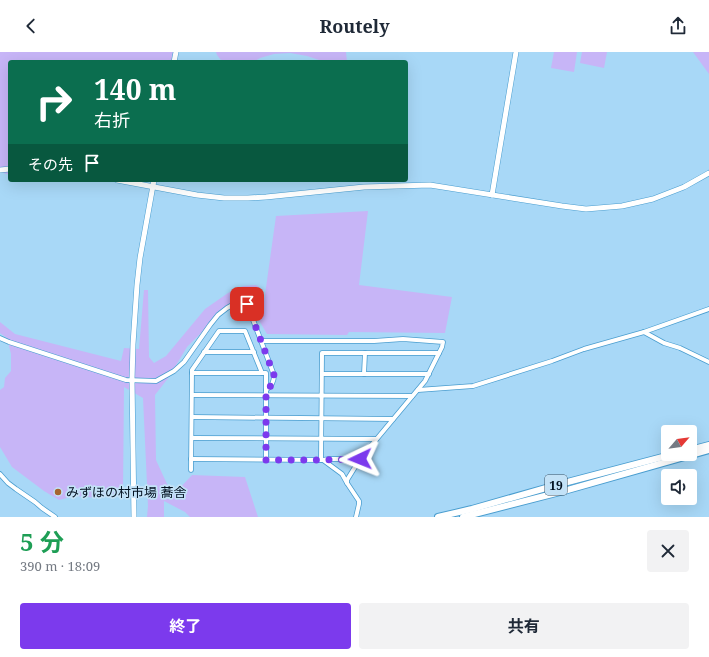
<!DOCTYPE html>
<html lang="ja">
<head>
<meta charset="utf-8">
<style>
  body { margin:0; font-family:"Noto Serif","Noto Sans JP",serif; background:#f2f2f3; color:#1f2937; height:100vh; display:flex; flex-direction:column; font-size:15px; white-space:nowrap }
  * { box-sizing:border-box; margin:0 }
  p { font-size:13px; color:#747a83 }
  .icon { flex:none; width:22px; height:22px; fill:none; stroke:currentColor; stroke-width:2; stroke-linecap:round; stroke-linejoin:round }
  .map { position:relative; height:465px; overflow:hidden }
  .details { display:flex; flex-direction:column; background:#fff; flex:1 }
  .details>* { flex:none }
  .top-card { position:absolute; left:8px; top:8px; width:400px; height:122px; border-radius:4px; box-shadow:0 4px 16px #0002; background:#0b6e4f; color:#fff; overflow:hidden }
  .needle { width:26px; rotate:62deg }
  .fabs { position:absolute; left:661px; top:373px; display:grid; gap:8px }
  .fabs a { display:grid; place-items:center; width:36px; height:36px; border-radius:4px; background:#fff; box-shadow:0 4px 16px #0002; font-size:20px }
  .pin { position:absolute; display:grid; place-items:center; width:34px; height:34px; color:#fff; margin:-17px; border-radius:8px; box-shadow:0 2px 6px #0006 }
  .me { position:absolute; width:44px; margin:-22px; rotate:268deg; stroke-linejoin:round; filter:drop-shadow(0 0 3px #0008) }
  .turn { display:flex; align-items:center; gap:14px; height:84px; padding:0 20px; font-size:18px }
  .turn .icon { width:52px; height:52px; stroke-width:2.5 }
  .turn b { display:block; font-size:28px; line-height:34px }
  .then { display:flex; align-items:center; height:38px; padding:0 20px; background:#0003; gap:8px; font-size:15px }
  .round { display:grid; place-items:center; flex:none; width:42px; height:42px; border-radius:4px; background:#f2f2f3 }
  .summary { display:flex; align-items:center; justify-content:space-between; height:68px; padding:0 20px }
  h1 { font-size:24px; font-weight:700; line-height:30px; color:#1e9e55 }
  .primary-button { display:flex; gap:8px; margin-top:auto; padding:8px 20px }
  .primary-button a { flex:1; height:46px; border-radius:4px; background:#7c3aed; color:#fff; font-size:16px; font-weight:700; line-height:46px; text-align:center }
  .primary-button a+a { background:#f2f2f3; color:#1f2937 }
  header { display:flex; justify-content:space-between; align-items:center; height:52px; padding:0 20px; background:#fff; font-size:18px; font-weight:700 }
  .map>svg:first-child { display:block }
  .green { fill:#c7b5f7 }
  .lines { fill:none; stroke-linecap:round; stroke-linejoin:round }
  .minor-casing { stroke:#499dcf; stroke-width:5.5 }
  .tertiary-casing { stroke:#499dcf; stroke-width:6 }
  .primary-casing { stroke:#499dcf; stroke-width:8 }
  .minor { stroke:#fff; stroke-width:4 }
  .tertiary { stroke:#fff; stroke-width:5 }
  .primary { stroke:#fff; stroke-width:6 }
  .route { stroke:#7c3aed; stroke-width:7; stroke-dasharray:0 12.6 }
  .poi-dot { fill:#a66530; stroke:#c3e2f7; stroke-width:1.5 }
  .labels { text-anchor:middle; dominant-baseline:central; stroke-width:3.5; stroke-linejoin:round; paint-order:stroke }
  .shield { fill:#c3e2f7; stroke:#3a4e5f; stroke-width:1 }
  .shield-label { font-size:12px; font-weight:bold; fill:#000f1e }
  .poi-label { font-size:13px; fill:#000f1e; stroke:#c3e2f7; text-anchor:start }
</style>
</head>
<body>
<header><svg class="icon" aria-label="back" viewBox="0 0 24 24"><path d="M15 5l-7 7 7 7"/></svg>Routely<svg class="icon" aria-label="share" viewBox="0 0 24 24"><path d="M12 15V3M7 8l5-5 5 5M5 13v7h14v-7"/></svg></header>
<div class="map">
<svg width="709" height="465" viewBox="0 0 709 465">
  <rect width="100%" height="100%" fill="#a8d8f7"/>
  <g class="green">
    <polygon points="0,0 173,0 171,10 10,10 10,123 0,120"/>
    <polygon points="216,0 346,0 347,10 358,8 358,10 325,10 307,4 290,1 274,2 260,6 253,10 225,10 220,7 217,3"/>
    <polygon points="554,0 577,0 574,20 551,16"/>
    <polygon points="582,0 607,0 604,16 580,11"/>
    <polygon points="693,0 709,0 709,22"/>
    <polygon points="368,159 359,233 452,245 445,281 349,280 347,283 267,282 260,270 250,245 236,246 187,295 169,325 155,343 156,408 167,432 172,438 179,437 192,423 245,425 258,465 190,465 185,460 164,449 164,465 147,465 148,454 143,346 124,335 123,440 99,446 75,444 59,448 44,439 12,415 0,395 0,338 4,335 5,326 11,319 11,302 7,286 0,281 0,270 15,282 121,309 124,296 139,297 144,238 148,238 149,305 154,311 166,304 205,257 228,241 243,234 256,233 260,236 263,257 276,164"/>
  </g>
  <g class="lines">
    <defs>
      <g id="minor">
        <polyline points="644,280 664,291 680,296 709,310"/>
        <path d="M0 286 9 290 126 328 156 329 174 319 184 310 210 273 218 263 227 256 243 247 247 248V252L274 323C274 330 272 334 266 338"/>
        <polyline points="261,289 374,289 403,287 443,290 442,295 425,329 360,407 347,428 347,431 359,449 359,452 356,465"/>
        <polyline points="204,300 254,300"/>
        <polyline points="192,321 266,321 266,408"/>
        <polyline points="322,322 429,322"/>
        <polyline points="364,322 365,301"/>
        <polyline points="418,338 473,334 552,309 584,297 644,280 709,257"/>
        <polyline points="192,343 412,344"/>
        <polyline points="192,365 393,367"/>
        <polyline points="192,386 376,387"/>
        <polyline points="191,407 323,408 342,422 347,431"/>
        <polyline points="321,408 322,301 439,301"/>
        <polyline points="323,408 329,407 360,407"/>
        <polyline points="191,418 192,318 219,279 245,279 262,321"/>
        <polyline points="0,422 8,431 16,437 35,450 42,456 55,465"/>
      </g>
      <g id="tertiary">
        <polyline points="174,10 176,0"/>
        <polyline points="0,118 10,117"/>
        <polyline points="117,128 197,143 224,146 248,146 266,145 364,135 430,133 562,154 586,157 622,154 653,147 684,135 709,121"/>
        <polyline points="492,143 516,0"/>
        <polyline points="134,465 132,328 133,292 137,233 140,206 154,128"/>
      </g>
      <g id="primary">
        <polyline points="690,398 709,393"/>
        <polyline points="438,465 472,457 560,432 674,402"/>
        <polyline points="463,465 564,439 709,398"/>
      </g>
    </defs>
    <use href="#minor" class="minor-casing"/>
    <use href="#tertiary" class="tertiary-casing"/>
    <use href="#primary" class="primary-casing"/>
    <use href="#minor" class="minor"/>
    <use href="#tertiary" class="tertiary"/>
    <use href="#primary" class="primary"/>
  </g>
  <g class="lines">
    <path class="route" d="M247 252 274 323C274 330 272 334 266 338V408H323L360 407"/>
  </g>
  <circle class="poi-dot" cx="58" cy="440" r="4"/>
  <g class="labels">
    <rect class="shield" x="545" y="423" width="22" height="20" rx="3"/>
    <g class="shield-label">
      <text x="556" y="433">19</text>
    </g>
    <g class="poi-label">
      <text x="66" y="440">みずほの村市場 蕎舎</text>
    </g>
  </g>
</svg>
<div class="fabs">
<a><svg class="needle" viewBox="-14 -14 28 28"><path d="M0-13l5 13h-10z" fill="#e53935"/><path d="M0 13l5-13h-10z" fill="#747a83"/></svg></a>
<a><svg class="icon" aria-label="sound" viewBox="0 0 24 24"><path d="M4 9h4l5-4v14l-5-4H4zM17 9q2 3 0 6"/></svg></a>
</div>
<div class="pin" style="left:247px;top:252px;background:#d93025"><svg class="icon" aria-label="arrive" viewBox="0 0 24 24"><path d="M6 21V4h12l-3 4 3 4H6"/></svg></div>
<svg class="me" style="left:360px;top:407px" viewBox="-20 -20 40 40"><path d="M0-17L14 15 0 8-14 15z" fill="#7c3aed" stroke="#fff" stroke-width="4"/></svg>
<div class="top-card">
<div class="turn"><svg class="icon" aria-label="right" viewBox="0 0 24 24"><path d="M7 20v-9h11M14 6l5 5-5 5"/></svg><div><b>140 m</b>右折</div></div>
<div class="then">その先<svg class="icon" aria-label="arrive" viewBox="0 0 24 24"><path d="M6 21V4h12l-3 4 3 4H6"/></svg></div>
</div>
</div>
<section class="details">
<div class="summary"><div><h1>5 分</h1><p>390 m · 18:09</p></div><a class="round"><svg class="icon" aria-label="close" viewBox="0 0 24 24"><path d="M6 6l12 12M18 6L6 18"/></svg></a></div>
<div class="primary-button"><a>終了</a><a>共有</a></div>
</section>
</body>
</html>
